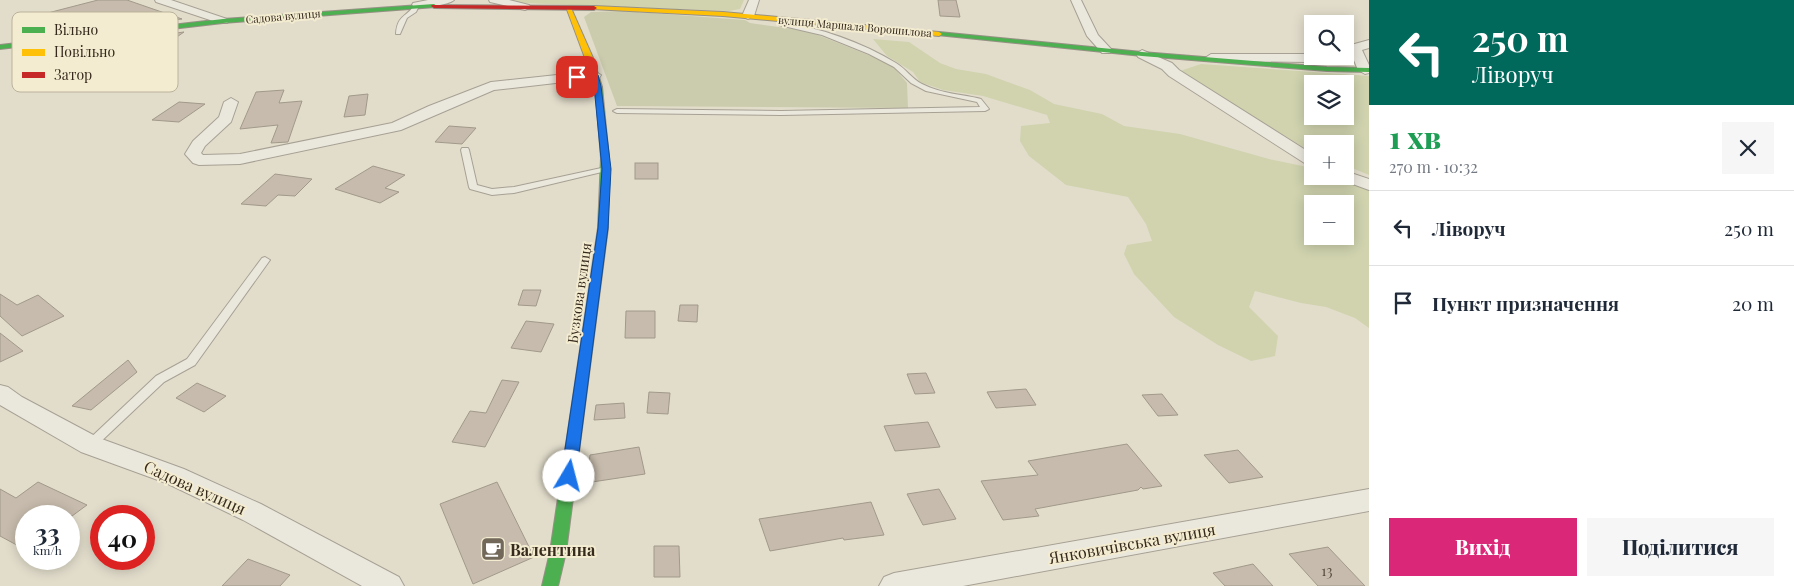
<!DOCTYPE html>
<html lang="uk">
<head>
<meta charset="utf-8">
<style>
  body { margin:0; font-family:"Playfair Display",serif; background:#f6f6f7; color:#1f2937; height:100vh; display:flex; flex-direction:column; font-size:19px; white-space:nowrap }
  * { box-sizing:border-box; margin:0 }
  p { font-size:16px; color:#747a83 }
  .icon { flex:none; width:28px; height:28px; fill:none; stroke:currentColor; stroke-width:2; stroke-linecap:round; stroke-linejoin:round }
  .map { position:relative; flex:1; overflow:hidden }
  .drawer { display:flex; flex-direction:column; background:#fff; width:425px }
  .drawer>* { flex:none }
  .top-card { background:#00695c; color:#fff; overflow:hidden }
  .tools { position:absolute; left:1304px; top:15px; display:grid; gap:10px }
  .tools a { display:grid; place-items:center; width:50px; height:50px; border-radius:0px; background:#fff; box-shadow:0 2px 12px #0003; font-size:25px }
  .speed { position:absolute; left:15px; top:505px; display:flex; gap:10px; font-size:25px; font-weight:700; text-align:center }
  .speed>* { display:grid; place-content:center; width:65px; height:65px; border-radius:50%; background:#fff; box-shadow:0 2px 12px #0003; line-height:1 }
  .speed small { font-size:12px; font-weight:400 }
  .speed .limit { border:8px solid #d22; background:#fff; color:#111 }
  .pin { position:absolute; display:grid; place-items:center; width:42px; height:42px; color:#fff; margin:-21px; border-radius:10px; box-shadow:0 2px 8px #0006 }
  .me { position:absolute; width:55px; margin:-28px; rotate:8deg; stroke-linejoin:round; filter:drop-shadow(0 0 4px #0008) }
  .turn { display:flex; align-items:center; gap:18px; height:105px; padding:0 20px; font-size:22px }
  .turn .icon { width:65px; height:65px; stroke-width:2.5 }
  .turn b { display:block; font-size:35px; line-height:42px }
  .round { display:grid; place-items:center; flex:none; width:52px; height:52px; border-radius:0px; background:#f6f6f7 }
  .overview { display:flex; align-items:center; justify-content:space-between; height:85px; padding:0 20px }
  h1 { font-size:30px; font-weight:800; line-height:38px; color:#1e9e55 }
  .button { display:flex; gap:10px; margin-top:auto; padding:10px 20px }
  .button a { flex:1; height:58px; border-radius:0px; background:#db2777; color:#fff; font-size:20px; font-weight:800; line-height:58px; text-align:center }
  .button a+a { background:#f6f6f7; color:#1f2937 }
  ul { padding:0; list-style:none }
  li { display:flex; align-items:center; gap:15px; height:75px; padding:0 20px; border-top:1px solid #e0e1e3 }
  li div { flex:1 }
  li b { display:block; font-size:19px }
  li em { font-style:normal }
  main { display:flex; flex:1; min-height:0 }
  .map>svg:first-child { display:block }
  .green { fill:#d0d3ae; fill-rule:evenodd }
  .cemetery { fill:#cbccad }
  .building { fill:#c6bbac; stroke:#a2998b }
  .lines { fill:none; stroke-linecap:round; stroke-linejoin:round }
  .lane-casing { stroke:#a7a194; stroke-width:2 }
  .street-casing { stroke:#a7a194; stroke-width:2 }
  .fast-casing { stroke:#979185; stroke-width:2 }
  .slow-casing { stroke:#979185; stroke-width:2 }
  .jam-casing { stroke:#979185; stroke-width:2 }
  .lane { fill:#eae7dd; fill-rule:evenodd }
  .street { fill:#eae7dd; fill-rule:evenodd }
  .fast { fill:#4caf50; fill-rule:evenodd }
  .slow { fill:#ffc107; fill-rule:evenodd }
  .jam { fill:#c62828; fill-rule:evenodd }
  .route { fill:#1a73e8; stroke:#114b97 }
  .labels { text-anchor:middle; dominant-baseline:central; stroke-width:4; stroke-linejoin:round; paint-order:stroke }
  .far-street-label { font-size:11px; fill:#362a1d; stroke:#f4ecd1 }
  .street-label { font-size:14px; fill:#362a1d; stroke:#f4ecd1 }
  .near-number-label { font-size:14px; fill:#5a4e41 }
  .near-street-label { font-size:16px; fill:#362a1d; stroke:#f4ecd1 }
  .near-poi-label { font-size:16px; font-weight:bold; fill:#362a1d; stroke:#f4ecd1; text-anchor:start }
  .key { fill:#f4ecd1; stroke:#bbb29b; stroke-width:1 }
  .key-label { font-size:14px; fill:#362a1d }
</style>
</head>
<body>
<main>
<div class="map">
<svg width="1369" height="586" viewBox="0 0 1369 586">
  <rect width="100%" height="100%" fill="#e2ddcb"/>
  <g class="green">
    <polygon points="507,0 744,0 740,9 729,11 522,3"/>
    <path d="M873 39 909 42 940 63 956 69 986 74 1030 90 1054 104 1102 114 1124 126 1180 134 1269 159 1312 168V176H1340L1369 189V328L1355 318 1326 307 1301 303 1255 291 1249 307 1278 336 1275 356 1251 361 1218 345 1174 317 1134 274 1124 254 1127 245 1152 241 1146 224 1128 197 1066 185 1029 156 1020 141 1021 126 1050 123 1047 115 983 96 943 90 920 82 913 72 887 56ZM1312 204H1345V236H1312Z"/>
    <path d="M1201 64 1369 76V175L1345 165V144H1312V152L1308 150 1180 71ZM1312 84H1345V116H1312Z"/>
  </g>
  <polygon class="cemetery" points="623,11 745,20 750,23 808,31 891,64 907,83 908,108 617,106 584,17 591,12"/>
  <g class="building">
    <polygon points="98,0 127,0 182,19 102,28 96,26 74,31 36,16"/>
    <polygon points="938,0 956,0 960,17 940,16"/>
    <polygon points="184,32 148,57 119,53 141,43 130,39"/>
    <polygon points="284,90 279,103 302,101 288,142 271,143 278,125 240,129 256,92"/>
    <polygon points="368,94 365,115 344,117 349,96"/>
    <polygon points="179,102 205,104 179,122 152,120"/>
    <polygon points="449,126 476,128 462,144 435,142"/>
    <rect x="635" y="163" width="23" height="16"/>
    <polygon points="373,166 405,175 385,188 399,192 380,203 335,189"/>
    <polygon points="275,174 312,179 295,196 278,195 266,206 241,204"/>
    <polygon points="523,290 541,290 536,306 518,305"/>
    <polygon points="0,294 17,305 38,295 64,316 22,336 0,316"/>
    <polygon points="680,305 698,305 697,322 678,321"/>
    <polygon points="626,311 655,311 655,338 625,338"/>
    <polygon points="526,321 554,324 541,352 511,348"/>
    <polygon points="0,333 23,351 0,362"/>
    <polygon points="128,360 137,372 91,410 72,406"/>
    <polygon points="926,373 935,393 915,394 907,374"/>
    <polygon points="502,380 519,382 485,447 452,442 470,411 486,413"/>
    <polygon points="197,383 226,396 204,412 176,398"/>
    <polygon points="1026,389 1036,405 996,408 987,392"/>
    <polygon points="649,392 670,393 668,414 647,413"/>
    <polygon points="1162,394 1178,415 1158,416 1142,395"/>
    <polygon points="624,403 625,418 594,420 596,405"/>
    <polygon points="928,422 940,447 895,451 884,426"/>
    <polygon points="1127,444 1162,486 1143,489 1141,487 1138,490 1035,509 1039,516 1003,520 981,481 1038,475 1028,461"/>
    <polygon points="639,447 645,474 592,482 589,463 590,455"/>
    <polygon points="1238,450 1263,477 1229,483 1204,455"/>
    <polygon points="38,482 87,505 72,516 26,516 26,550 0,536 0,489 16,498"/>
    <polygon points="497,482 534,557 473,584 440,504"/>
    <polygon points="939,489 956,519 923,525 907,494"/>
    <polygon points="871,502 884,535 844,540 843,538 770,551 759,519"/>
    <polygon points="654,546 679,546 680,577 654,577"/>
    <polygon points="1328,547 1365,586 1318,586 1289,554"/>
    <polygon points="248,559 290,575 280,586 222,586"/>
    <polygon points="1253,564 1273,586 1225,586 1213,573"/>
  </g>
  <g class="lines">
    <defs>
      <g id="lane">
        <path d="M414 5 419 6 416 12 407 18 400 34H396C397 14 408 17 414 5Z"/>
        <path d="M781 22C821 28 861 42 896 63 906 69 912 79 922 84 941 94 962 94 981 99L989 109 985 111 781 115 617 113 613 111 617 109 781 111 980 107 977 102 926 91 911 83 894 67 869 54 822 35 779 25V23Z"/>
        <polygon points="462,148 468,148 469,150 477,185 492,189 514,187 606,167 610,169 606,171 514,193 492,195 470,189 469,187 461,150"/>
        <polygon points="265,257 270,260 195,365 164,382 94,448 90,450 86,448 84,445 86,442 156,376 187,359 262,258"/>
      </g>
      <g id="street">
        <polygon points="155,0 171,0 227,19 229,21 227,23 219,23 156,2"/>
        <path d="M428 0H454C449 5 417 10 412 5L413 3Z"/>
        <polygon points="489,0 509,0 529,5 531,7 525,10 490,2"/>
        <polygon points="749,0 759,0 754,16 748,19 742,16"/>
        <polygon points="1071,0 1081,0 1098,35 1112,50 1110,53 1102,53 1087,36"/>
        <polygon points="1369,40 1369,48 1362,50 1369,65 1369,73 1365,74 1358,70 1349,48 1351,45"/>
        <polygon points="1142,50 1172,63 1179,70 1312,154 1312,166 1306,164 1169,76 1162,69 1138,57 1136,54"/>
        <polygon points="1211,54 1312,54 1312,56 1345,56 1345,54 1346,56 1340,60 1308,62 1207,61 1205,58"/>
        <polygon points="594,71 601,75 599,78 494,90 401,130 240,164 199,165 193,163 185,154 193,141 219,117 224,102 231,98 238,102 231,122 205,146 201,153 203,155 240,154 392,123 429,106 491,82"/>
        <polygon points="1345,171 1369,179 1369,190 1339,179 1337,176 1345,176"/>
        <polygon points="0,385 8,387 22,397 99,438 184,469 261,504 399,577 404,586 362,586 243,520 166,483 81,452 0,405"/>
        <polygon points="1369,489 1369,511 963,586 879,586 884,577 894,573"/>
      </g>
      <g id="fast">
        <polygon points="434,4 437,6 436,7 223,23 0,49 0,45 223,19"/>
        <polygon points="939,32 1142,52 1327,67 1369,68 1369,72 1327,71 1142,56 937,35 936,34"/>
        <polygon points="595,85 602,87 609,158 608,228 566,552 558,586 542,586 550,552 598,228 601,158"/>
      </g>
      <g id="slow">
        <polygon points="594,6 723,12 939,32 942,34 939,36 723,16 592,9 592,7"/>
        <polygon points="566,7 571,8 593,58 602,87 601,89 594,87 585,58"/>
      </g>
      <polygon id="jam" points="432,5 594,6 597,8 594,10 434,8 431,6"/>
    </defs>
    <use href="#lane" class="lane-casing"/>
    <use href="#street" class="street-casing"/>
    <use href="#fast" class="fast-casing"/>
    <use href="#slow" class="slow-casing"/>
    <use href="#jam" class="jam-casing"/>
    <use href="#lane" class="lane"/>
    <use href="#street" class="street"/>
    <use href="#fast" class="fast"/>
    <use href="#slow" class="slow"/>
    <use href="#jam" class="jam"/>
  </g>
  <polygon class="route" points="594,73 598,75 601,86 611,169 608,228 576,476 574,480 569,482 563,480 561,476 598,228 602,169 594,86 591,77 577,79 573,77"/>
  <defs>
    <symbol id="cafe-square" viewBox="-11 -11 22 22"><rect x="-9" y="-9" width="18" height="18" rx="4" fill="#72695a" stroke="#f4ecd1"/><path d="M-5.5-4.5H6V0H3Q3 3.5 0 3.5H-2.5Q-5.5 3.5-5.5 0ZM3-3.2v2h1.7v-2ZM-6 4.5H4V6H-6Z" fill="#fff"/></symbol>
  </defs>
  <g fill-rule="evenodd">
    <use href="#cafe-square" x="479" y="535" width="28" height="28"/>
  </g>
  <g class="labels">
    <g class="far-street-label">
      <text transform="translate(283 16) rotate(-5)">Садова вулиця</text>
      <text transform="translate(855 26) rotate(5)">вулиця Маршала Ворошилова</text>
    </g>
    <g class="street-label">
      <text transform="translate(579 293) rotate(-82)">Бузкова вулиця</text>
    </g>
    <g class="near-number-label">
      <text x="1327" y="570">13</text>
    </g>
    <g class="near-street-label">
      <text transform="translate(195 487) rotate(24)">Садова вулиця</text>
      <text transform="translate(1132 543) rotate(-10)">Янковичівська вулиця</text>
    </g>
    <g class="near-poi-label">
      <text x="510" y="549">Валентина</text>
    </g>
  </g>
  <rect x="12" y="12" width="166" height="80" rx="8" class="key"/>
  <rect x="22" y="27" width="23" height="6" fill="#4caf50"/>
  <rect x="22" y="49" width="23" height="7" fill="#ffc107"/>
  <rect x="22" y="72" width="23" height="6" fill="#c62828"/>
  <g class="key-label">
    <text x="54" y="35">Вільно</text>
    <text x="54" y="57">Повільно</text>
    <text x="54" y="80">Затор</text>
  </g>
</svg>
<div class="tools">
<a><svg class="icon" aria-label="search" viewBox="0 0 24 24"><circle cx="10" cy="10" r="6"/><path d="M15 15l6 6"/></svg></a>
<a><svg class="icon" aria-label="layers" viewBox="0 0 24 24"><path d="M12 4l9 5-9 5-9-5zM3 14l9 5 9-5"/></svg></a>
<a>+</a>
<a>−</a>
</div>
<div class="speed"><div>33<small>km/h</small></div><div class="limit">40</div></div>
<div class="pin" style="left:577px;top:77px;background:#d93025"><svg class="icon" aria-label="arrive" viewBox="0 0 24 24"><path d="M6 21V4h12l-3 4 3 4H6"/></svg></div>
<svg class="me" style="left:569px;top:476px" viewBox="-20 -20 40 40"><circle r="19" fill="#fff"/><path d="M0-13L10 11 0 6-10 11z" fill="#1a73e8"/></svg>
</div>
<section class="drawer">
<div class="top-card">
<div class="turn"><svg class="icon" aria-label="left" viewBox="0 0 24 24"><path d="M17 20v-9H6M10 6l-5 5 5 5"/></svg><div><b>250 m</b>Ліворуч</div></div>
</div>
<div class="overview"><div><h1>1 хв</h1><p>270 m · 10:32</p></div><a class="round"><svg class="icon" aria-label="close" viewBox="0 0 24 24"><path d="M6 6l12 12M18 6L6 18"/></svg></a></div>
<ul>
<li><svg class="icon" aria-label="left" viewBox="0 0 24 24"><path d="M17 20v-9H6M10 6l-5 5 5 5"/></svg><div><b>Ліворуч</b></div><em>250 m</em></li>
<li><svg class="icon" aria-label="arrive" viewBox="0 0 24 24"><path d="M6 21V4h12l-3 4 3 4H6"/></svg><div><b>Пункт призначення</b></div><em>20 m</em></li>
</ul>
<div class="button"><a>Вихід</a><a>Поділитися</a></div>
</section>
</main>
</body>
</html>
